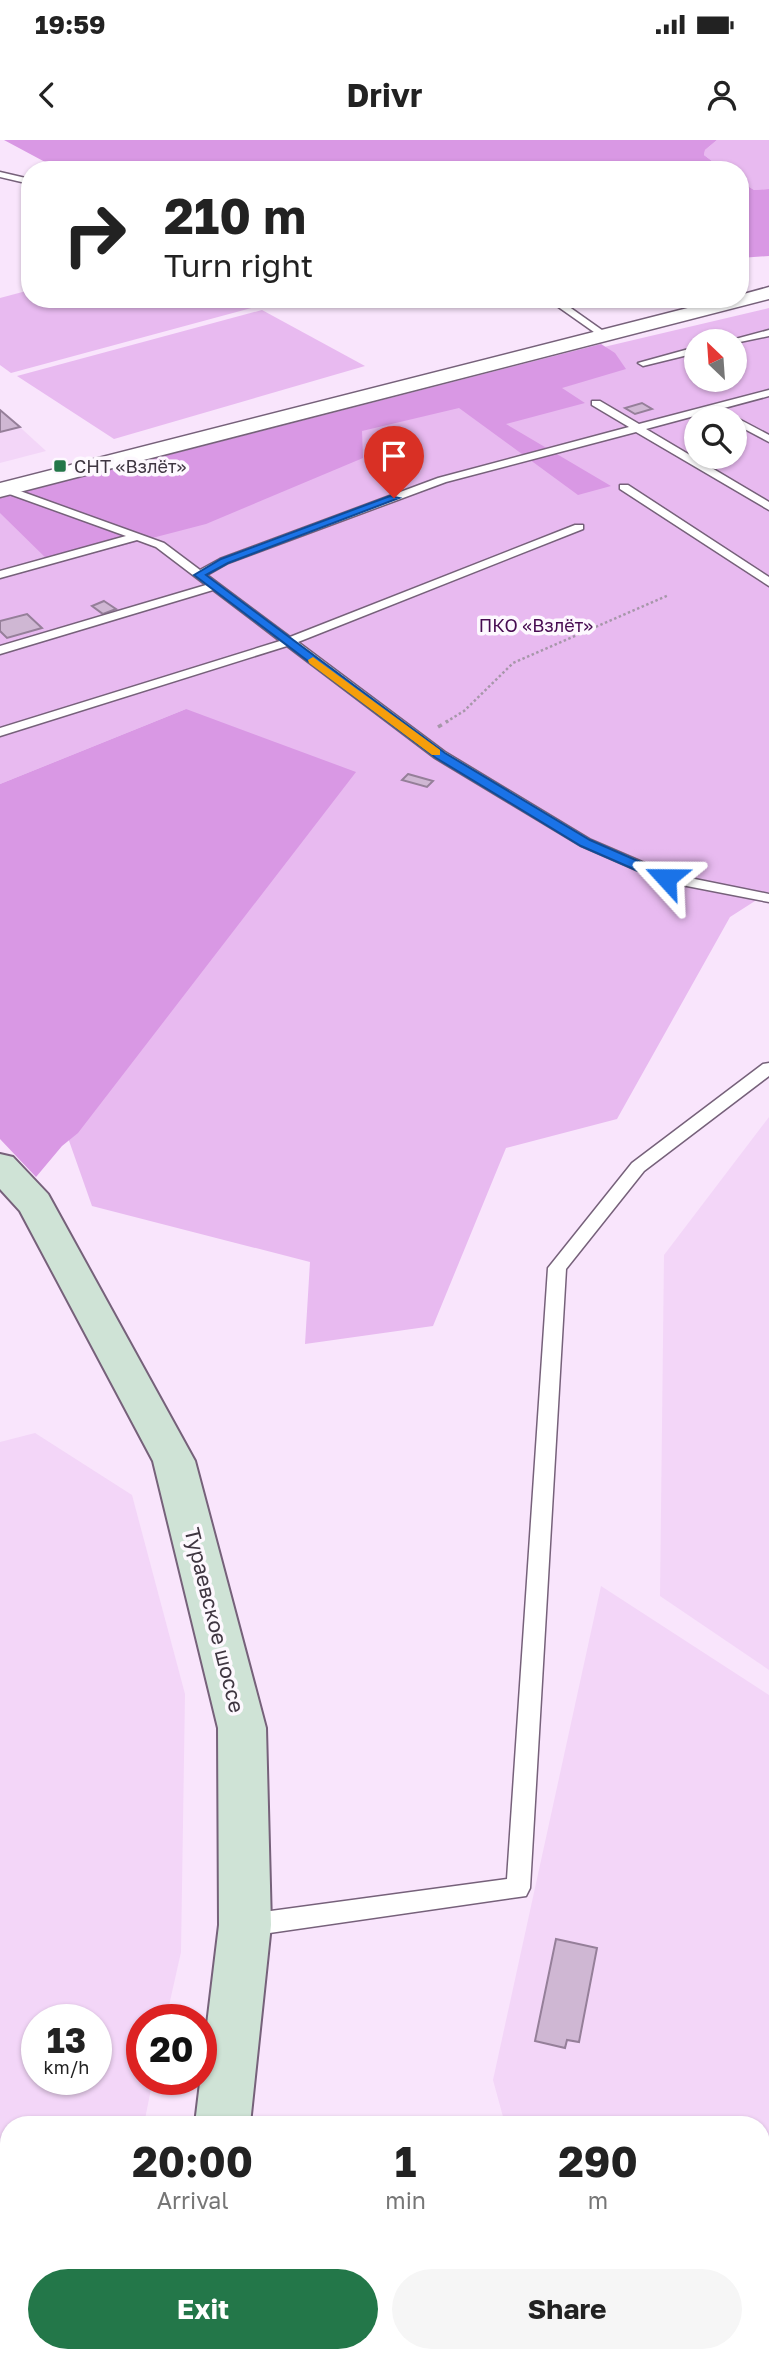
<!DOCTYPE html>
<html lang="en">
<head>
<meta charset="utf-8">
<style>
  body { margin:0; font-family:"Golos Text",sans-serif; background:#f6f6f6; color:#222; height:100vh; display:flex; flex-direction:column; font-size:26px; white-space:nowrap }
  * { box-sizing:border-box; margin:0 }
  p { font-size:23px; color:#767676 }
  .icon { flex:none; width:38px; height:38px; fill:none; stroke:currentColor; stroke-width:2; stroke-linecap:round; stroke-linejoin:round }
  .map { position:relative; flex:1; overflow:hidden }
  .drawer { position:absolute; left:0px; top:1976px; width:770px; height:247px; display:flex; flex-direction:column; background:#fff; border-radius:28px 28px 0 0; box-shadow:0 2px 5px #0004 }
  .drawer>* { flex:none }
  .hud { position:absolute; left:21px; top:21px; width:728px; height:147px; border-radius:28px; box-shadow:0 2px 5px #0004; background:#fff; color:#222; overflow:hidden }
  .needle { width:46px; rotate:335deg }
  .fabs { position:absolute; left:684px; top:189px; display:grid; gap:14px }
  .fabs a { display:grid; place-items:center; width:63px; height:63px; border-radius:50%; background:#fff; box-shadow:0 2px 5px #0004; font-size:35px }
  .speed { position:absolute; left:21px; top:1864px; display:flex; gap:14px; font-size:35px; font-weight:700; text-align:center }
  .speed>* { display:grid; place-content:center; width:91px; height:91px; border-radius:50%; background:#fff; box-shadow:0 2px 5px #0004; line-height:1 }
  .speed small { font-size:18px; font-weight:400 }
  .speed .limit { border:10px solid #d22; background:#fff; color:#111 }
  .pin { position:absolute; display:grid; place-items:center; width:60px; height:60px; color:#fff; margin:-72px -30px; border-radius:50% 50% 50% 0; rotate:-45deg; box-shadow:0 0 7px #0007 }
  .pin .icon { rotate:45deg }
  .me { position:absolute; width:77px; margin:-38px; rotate:294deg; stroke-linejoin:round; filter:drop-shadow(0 0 5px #0008) }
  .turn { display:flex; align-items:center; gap:24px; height:147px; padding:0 28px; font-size:32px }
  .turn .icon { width:91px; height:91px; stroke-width:2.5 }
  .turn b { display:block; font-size:49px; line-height:60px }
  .eta { display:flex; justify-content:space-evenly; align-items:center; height:119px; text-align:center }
  .eta b { font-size:42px; font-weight:700; line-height:49px }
  .action { display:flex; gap:14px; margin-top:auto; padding:14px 28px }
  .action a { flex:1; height:80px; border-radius:42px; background:#237749; color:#fff; font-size:28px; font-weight:700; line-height:80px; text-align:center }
  .action a+a { background:#f6f6f6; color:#222 }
  .status { display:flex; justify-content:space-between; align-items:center; height:49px; padding:0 35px; background:#fff; direction:ltr }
  .status svg { height:19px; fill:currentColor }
  header { display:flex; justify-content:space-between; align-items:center; height:91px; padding:0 28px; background:#fff; font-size:32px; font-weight:700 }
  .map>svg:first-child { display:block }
  .built { fill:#f3d6f8; fill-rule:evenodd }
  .green { fill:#e8baf0; fill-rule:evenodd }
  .forest { fill:#d998e4 }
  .building { fill:#cfb7d3; stroke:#957f99; stroke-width:2 }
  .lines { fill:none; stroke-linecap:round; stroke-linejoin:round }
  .service-casing { stroke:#76617a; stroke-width:3 }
  .minor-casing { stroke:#76617a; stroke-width:3 }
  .secondary-casing { stroke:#76617a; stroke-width:4 }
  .path-far1 { stroke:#a697a9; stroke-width:2.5; stroke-dasharray:2.5 2.5; stroke-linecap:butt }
  .path { stroke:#a697a9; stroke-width:3.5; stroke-dasharray:4.5 4.5; stroke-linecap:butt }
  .service { fill:#fff; fill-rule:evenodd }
  .minor { fill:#fff; fill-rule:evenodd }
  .secondary { fill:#cfe3d6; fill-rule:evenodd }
  .route { fill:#1a73e8; stroke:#114b97; stroke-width:2 }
  .slow { fill:#f59e0b }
  .poi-dot { fill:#237749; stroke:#fdf8fe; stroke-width:2.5 }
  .labels { text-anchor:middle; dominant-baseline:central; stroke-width:7; stroke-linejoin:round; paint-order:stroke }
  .far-poi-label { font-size:18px; fill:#3f3641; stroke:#fdf8fe; text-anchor:start }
  .far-park-label { font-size:18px; fill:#470b51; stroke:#fdf8fe }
  .street-label { font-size:21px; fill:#3f3641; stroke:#fdf8fe }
</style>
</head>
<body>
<div class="status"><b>19:59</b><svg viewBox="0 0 49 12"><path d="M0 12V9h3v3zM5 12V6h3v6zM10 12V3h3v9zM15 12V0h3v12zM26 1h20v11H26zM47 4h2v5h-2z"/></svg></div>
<header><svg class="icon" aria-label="back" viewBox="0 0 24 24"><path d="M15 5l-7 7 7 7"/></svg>Drivr<svg class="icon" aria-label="person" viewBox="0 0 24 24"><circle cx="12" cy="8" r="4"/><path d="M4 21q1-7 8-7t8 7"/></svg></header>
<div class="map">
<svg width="769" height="2221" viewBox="0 0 769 2221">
  <rect width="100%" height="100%" fill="#f9e5fc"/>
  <g class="built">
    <polygon points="0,269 46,311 0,323"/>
    <polygon points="769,977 769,1530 660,1456 664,1115"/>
    <path d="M35 1293 132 1355 185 1554 181 1812 166 1879 142 1880V1939H153L144 1984H9V2214H97L95 2221H0V1302ZM37 1880H96V1939H37Z"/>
    <polygon points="601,1446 769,1555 769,2221 642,2221 629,2214 761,2214 761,1984 505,1984 493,1940"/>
  </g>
  <g class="green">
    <polygon points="717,0 769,0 769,49 754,50 740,41 740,30 724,30 704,15 705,10"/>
    <polygon points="30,150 30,159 241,159 255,167 11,233 0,225 0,158"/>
    <path d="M769 168V752L730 777 617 979 506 1008 433 1186 305 1204 310 1122 92 1066 67 995 186 569 0 644V366L608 206ZM696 201H735V240H696ZM696 278H735V317H696Z"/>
    <polygon points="262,170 365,226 114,299 17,236"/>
  </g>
  <g class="forest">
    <polygon points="4,0 717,0 705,10 704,15 724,30 60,30"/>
    <polygon points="740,41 754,50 769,49 769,116 740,118"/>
    <polygon points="601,204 615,213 626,229 562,248 585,263 506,284 611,346 578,355 459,268 362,291 363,318 206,384 52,424 0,373 0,358"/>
    <polygon points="186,569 356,632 78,993 62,1006 36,1037 0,999 0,644"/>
  </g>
  <g class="building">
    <polygon points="642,263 652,269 635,274 625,268"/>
    <polygon points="0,270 20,287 0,292"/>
    <polygon points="104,461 116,469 103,474 92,466"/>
    <polygon points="27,474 42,488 7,498 0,491 0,481"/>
    <polygon points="408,634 433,641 427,647 402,640"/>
    <polygon points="556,1799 597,1808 579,1902 567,1900 565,1908 535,1901"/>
  </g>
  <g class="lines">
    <defs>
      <g id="service">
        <polygon points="0,32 30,39 30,44 0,37"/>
        <polygon points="547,159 558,159 609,195 601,197"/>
        <polygon points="769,190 769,196 735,203 728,201"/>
        <polygon points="696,207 696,213 643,226 638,223"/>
        <polygon points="769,250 769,256 646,289 769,362 769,370 636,292 446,342 228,423 207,435 290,497 575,385 583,385 583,389 298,502 445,612 591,700 670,734 769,754 769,762 661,741 581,706 435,618 287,506 0,596 0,588 280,501 213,450 0,514 0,506 206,445 156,407 137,400 0,438 0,431 126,396 1,351 1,347 9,347 164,403 200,430 220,419 438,338 629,287 592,265 592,261 600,261 639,284"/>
        <polygon points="735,277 769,295 769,302 735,284 735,278 731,278"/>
        <polygon points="620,345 628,345 769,437 769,446 620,349"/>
        <polygon points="769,923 769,936 644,1031 566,1129 530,1748 526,1756 248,1796 240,1793 236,1785 240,1777 248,1774 507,1739 548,1128 632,1023 763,924"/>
      </g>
      <polygon id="minor" points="769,147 769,159 0,357 0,343 723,159 740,159 740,155"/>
      <g id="secondary">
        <polygon points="0,1014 13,1017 48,1054 195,1321 266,1588 271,1785 250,1984 195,1984 219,1785 218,1588 153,1321 20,1071 0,1049"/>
        <polygon points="162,2214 222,2214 221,2221 161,2221"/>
      </g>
    </defs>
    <use href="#service" class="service-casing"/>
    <use href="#minor" class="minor-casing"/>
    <use href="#secondary" class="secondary-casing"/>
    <polyline class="path-far1" points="446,582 464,571 513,523 669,455"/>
    <polyline class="path" points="438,587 448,581"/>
    <use href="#service" class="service"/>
    <use href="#minor" class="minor"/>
    <use href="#secondary" class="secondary"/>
  </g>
  <polygon class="route" points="390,356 399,358 228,423 206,435 445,613 590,700 670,735 670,741 661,741 581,706 436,618 194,435 221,419"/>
  <polygon class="slow" points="313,517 440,610 440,615 432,615 309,523 308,520"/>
  <rect class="poi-dot" x="53" y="319" width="14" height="14" rx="3.5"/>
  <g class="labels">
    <g class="far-poi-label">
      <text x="74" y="326">СНТ «Взлёт»</text>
    </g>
    <g class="far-park-label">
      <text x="536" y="485">ПКО «Взлёт»</text>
    </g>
    <g class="street-label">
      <text transform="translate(215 1480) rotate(76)">Тураевское шоссе</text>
    </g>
  </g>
</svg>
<div class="fabs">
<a><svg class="needle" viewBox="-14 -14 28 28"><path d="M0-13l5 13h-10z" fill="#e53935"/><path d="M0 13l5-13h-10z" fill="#767676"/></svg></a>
<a><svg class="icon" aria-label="search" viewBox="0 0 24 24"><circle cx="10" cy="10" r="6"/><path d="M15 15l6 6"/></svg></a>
</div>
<div class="speed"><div>13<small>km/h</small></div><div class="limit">20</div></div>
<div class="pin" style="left:394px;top:358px;background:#d93025"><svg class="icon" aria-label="arrive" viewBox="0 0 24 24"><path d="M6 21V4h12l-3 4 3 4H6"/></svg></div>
<svg class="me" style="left:666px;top:738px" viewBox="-20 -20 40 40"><path d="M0-17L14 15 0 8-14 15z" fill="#1a73e8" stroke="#fff" stroke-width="4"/></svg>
<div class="hud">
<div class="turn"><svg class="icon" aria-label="right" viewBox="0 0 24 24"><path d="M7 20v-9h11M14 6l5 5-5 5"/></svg><div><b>210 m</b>Turn right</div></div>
</div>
<section class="drawer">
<div class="eta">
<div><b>20:00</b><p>Arrival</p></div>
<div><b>1</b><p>min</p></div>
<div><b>290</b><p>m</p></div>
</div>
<div class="action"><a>Exit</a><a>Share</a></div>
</section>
</div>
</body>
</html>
